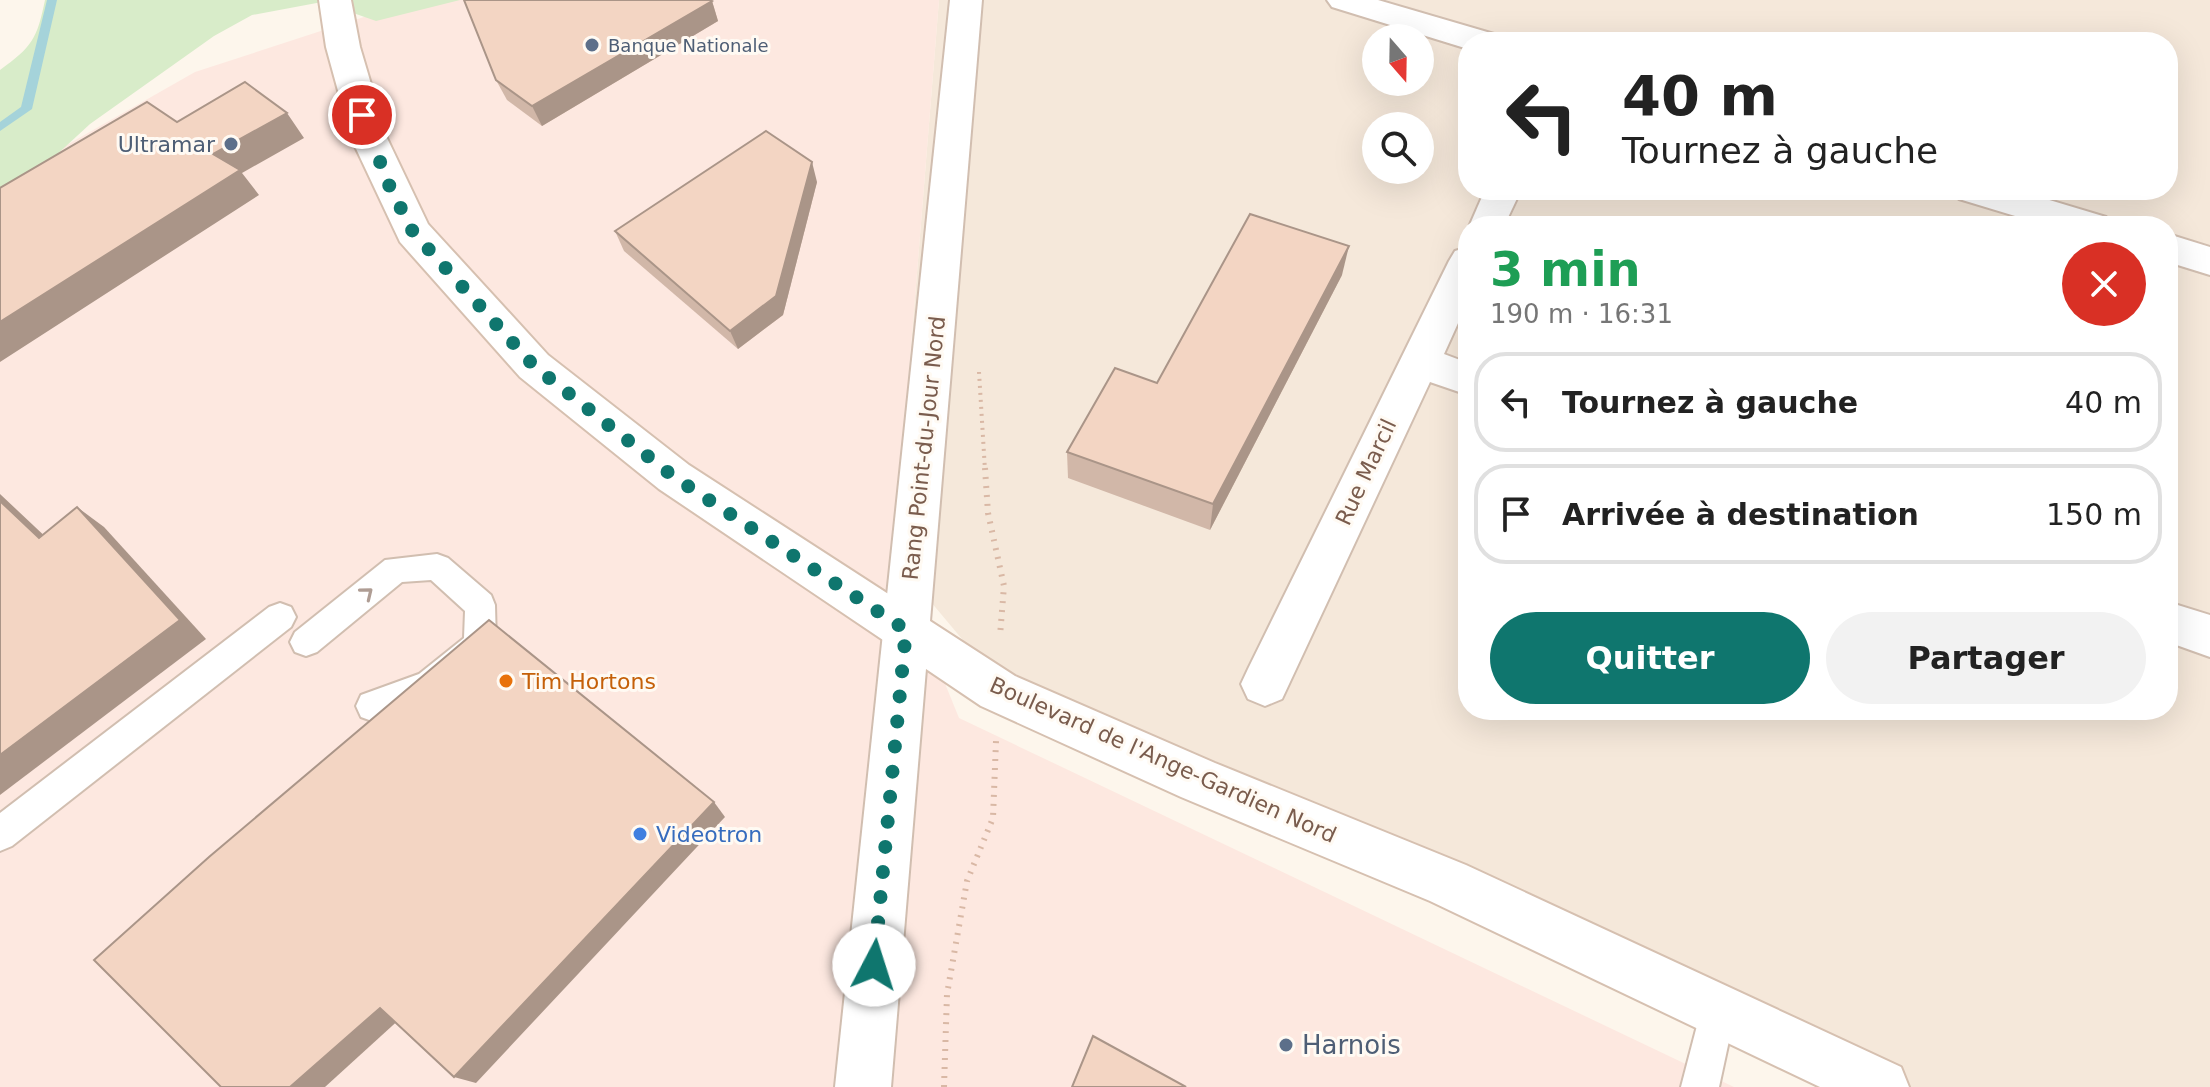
<!DOCTYPE html>
<html lang="fr">
<head>
<meta charset="utf-8">
<style>
  body { margin:0; font-family:"DejaVu Sans",sans-serif; background:#f2f2f2; color:#222; height:100vh; display:flex; flex-direction:column; font-size:30px; white-space:nowrap }
  * { box-sizing:border-box; margin:0 }
  p { font-size:26px; color:#767676 }
  .icon { flex:none; width:44px; height:44px; fill:none; stroke:currentColor; stroke-width:2; stroke-linecap:round; stroke-linejoin:round }
  .map { position:relative; flex:1; overflow:hidden }
  .side { position:absolute; left:1458px; top:216px; width:720px; height:504px; display:flex; flex-direction:column; background:#fff; border-radius:32px; box-shadow:0 8px 32px #0002 }
  .side>* { flex:none }
  .top-card { position:absolute; left:1458px; top:32px; width:720px; height:168px; border-radius:32px; box-shadow:0 8px 32px #0002; background:#fff; color:#222; overflow:hidden }
  .needle { width:52px; rotate:160deg }
  .tools { position:absolute; left:1362px; top:24px; display:grid; gap:16px }
  .tools a { display:grid; place-items:center; width:72px; height:72px; border-radius:50%; background:#fff; box-shadow:0 8px 32px #0002; font-size:40px }
  .pin { position:absolute; display:grid; place-items:center; width:68px; height:68px; color:#fff; margin:-34px; border:4px solid #fff; border-radius:50%; box-shadow:0 2px 8px #0007 }
  .me { position:absolute; width:88px; margin:-44px; rotate:5deg; stroke-linejoin:round; filter:drop-shadow(0 0 6px #0008) }
  .turn { display:flex; align-items:center; gap:28px; height:168px; padding:0 32px; font-size:36px }
  .turn .icon { width:104px; height:104px; stroke-width:2.5 }
  .turn b { display:block; font-size:56px; line-height:68px }
  .round { display:grid; place-items:center; flex:none; width:84px; height:84px; border-radius:42px; background:#f2f2f2 }
  .overview { display:flex; align-items:center; justify-content:space-between; height:136px; padding:0 32px }
  h1 { font-size:48px; font-weight:700; line-height:60px; color:#1e9e55 }
  .button { display:flex; gap:16px; margin-top:auto; padding:16px 32px }
  .button a { flex:1; height:92px; border-radius:48px; background:#0f766e; color:#fff; font-size:32px; font-weight:700; line-height:92px; text-align:center }
  .button a+a { background:#f2f2f2; color:#222 }
  ul { padding:0; list-style:none }
  li { display:flex; align-items:center; gap:24px; height:100px; margin:0 16px 12px; padding:0 16px; border:4px solid #e0e0e0; border-radius:32px }
  li div { flex:1 }
  li b { display:block; font-size:30px }
  li em { font-style:normal }
  .map>svg:first-child { display:block }
  .residential { fill:#f5e8da; fill-rule:evenodd }
  .commercial { fill:#fde8e0 }
  .green { fill:#d8ecc9 }
  .lines { fill:none; stroke-linecap:round; stroke-linejoin:round }
  .stream { fill:#a5d3da; fill-rule:evenodd }
  .service-casing { stroke:#d1beb0; stroke-width:4 }
  .minor-casing { stroke:#d1beb0; stroke-width:4 }
  .tertiary-casing { stroke:#d1beb0; stroke-width:4 }
  .secondary-casing { stroke:#d6c0b0; stroke-width:4 }
  .path-far1 { stroke:#d9b8a5; stroke-width:4; stroke-dasharray:2 5; stroke-linecap:butt }
  .path { stroke:#d9b8a5; stroke-width:6; stroke-dasharray:2 7; stroke-linecap:butt }
  .service { fill:#fff; fill-rule:evenodd }
  .minor { fill:#fff; fill-rule:evenodd }
  .tertiary { fill:#fff; fill-rule:evenodd }
  .secondary { fill:#fff; fill-rule:evenodd }
  .wall { fill:#d1b7a8 }
  .shaded-wall { fill:#aa9588 }
  .building { fill:#f3d5c3; stroke:#aa9588; stroke-width:2 }
  .oneway { stroke:#af9d94 }
  .route { stroke:#0f766e; stroke-width:14; stroke-dasharray:0 25.2 }
  .service-dot { fill:#5c6f8a; stroke:#fffaf3; stroke-width:3 }
  .food-dot { fill:#e8710a; stroke:#fffaf3; stroke-width:3 }
  .shop-dot { fill:#3f7fe0; stroke:#fffaf3; stroke-width:3 }
  .labels { text-anchor:middle; dominant-baseline:central; stroke-width:6; stroke-linejoin:round; paint-order:stroke }
  .far-service-label { font-size:18px; fill:#4e5e75; stroke:#fffaf3; text-anchor:start }
  .service-label { font-size:22px; fill:#4e5e75; stroke:#fffaf3; text-anchor:end }
  .street-label { font-size:22px; fill:#7a5c4d; stroke:#fffaf3 }
  .food-label { font-size:22px; fill:#c56008; stroke:#fffaf3; text-anchor:start }
  .shop-label { font-size:22px; fill:#366cbe; stroke:#fffaf3; text-anchor:start }
  .near-service-label { font-size:26px; fill:#4e5e75; stroke:#fffaf3; text-anchor:start }
</style>
</head>
<body>
<div class="map">
<svg width="2210" height="1087" viewBox="0 0 2210 1087">
  <rect width="100%" height="100%" fill="#fdf6ec"/>
  <path class="residential" d="M939 0H2210V1087H1823L988 670 894 558ZM1376 38H1420V82H1376ZM1468 42H2168V190H1468ZM1376 126H1420V170H1376ZM1468 226H2168V710H1468Z"/>
  <polygon class="commercial" points="416,0 939,0 894,558 959,718 1734,1087 0,1087 0,183 195,72"/>
  <path class="green" d="M45 0H460L376 21 322 2 252 15 214 36 90 124 0 207V70C32 47 37 39 45 0Z"/>
  <g class="lines">
    <polygon class="stream" points="47,0 57,0 32,109 0,131 0,122 21,107"/>
    <defs>
      <g id="service">
        <polygon points="437,554 448,558 491,595 495,605 496,644 491,654 441,695 372,721 361,717 356,706 361,695 419,674 464,638 465,611 431,580 402,582 317,652 306,656 295,652 290,642 295,632 385,560"/>
        <polygon points="280,603 291,607 296,617 291,627 12,846 0,851 0,813 269,607"/>
        <polygon points="1718,990 1731,995 1736,1008 1719,1087 1681,1087 1705,995"/>
      </g>
      <g id="minor">
        <polygon points="1327,0 1378,0 1494,34 1499,42 1468,42 1468,49 1332,7"/>
        <polygon points="1485,190 1521,190 1504,226 1468,229"/>
        <polygon points="1954,190 2016,190 2106,217 2112,226 2048,226 1959,199"/>
        <polygon points="2168,234 2210,247 2210,275 2168,262"/>
        <polygon points="1468,247 1468,301 1444,354 1468,363 1468,395 1430,382 1282,699 1265,706 1248,699 1241,684 1248,669 1449,261 1455,251"/>
        <polygon points="2168,602 2210,615 2210,657 2168,642"/>
      </g>
      <polygon id="tertiary" points="950,0 982,0 891,1087 835,1087"/>
      <polygon id="secondary" points="319,0 351,0 360,47 387,138 428,224 548,355 689,465 1015,676 1215,763 1466,865 1901,1067 1909,1087 1820,1087 1430,901 1181,797 981,706 659,489 520,377 400,242 351,138 326,47"/>
    </defs>
    <use href="#service" class="service-casing"/>
    <use href="#minor" class="minor-casing"/>
    <use href="#tertiary" class="tertiary-casing"/>
    <use href="#secondary" class="secondary-casing"/>
    <polyline class="path-far1" points="979,372 985,470"/>
    <g class="path">
      <polyline points="985,468 988,513 1004,586 1000,636"/>
      <polyline points="944,1087 947,994 967,881 993,818 996,741"/>
    </g>
    <use href="#service" class="service"/>
    <use href="#minor" class="minor"/>
    <use href="#tertiary" class="tertiary"/>
    <use href="#secondary" class="secondary"/>
  </g>
  <g class="wall">
    <polygon points="712,1 718,21 542,126 507,100 496,80"/>
    <polygon points="817,182 783,315 738,349 624,251 615,231"/>
    <polygon points="1342,275 1210,530 1068,478 1067,452 1157,383"/>
  </g>
  <g class="shaded-wall">
    <polygon points="712,1 718,21 542,126 532,106"/>
    <polygon points="287,113 304,138 242,173 259,195 0,362 0,322 213,154"/>
    <polygon points="812,162 817,182 783,315 738,349 730,331"/>
    <polygon points="1349,246 1342,275 1210,530 1213,504"/>
    <polygon points="0,494 68,558 39,538 0,501"/>
    <polygon points="77,507 104,527 206,639 0,795 0,755"/>
    <polygon points="714,802 725,817 476,1083 454,1077"/>
    <polygon points="380,1008 403,1016 325,1087 290,1087"/>
  </g>
  <g class="building">
    <polygon points="464,0 710,0 712,1 532,106 496,80"/>
    <polygon points="245,82 287,113 213,154 240,170 0,322 0,188 147,102 177,122"/>
    <polygon points="766,131 812,162 776,296 730,331 615,231"/>
    <polygon points="1250,214 1349,246 1213,504 1067,452 1115,368 1157,383"/>
    <polygon points="0,501 39,538 77,507 180,620 0,755"/>
    <polygon points="489,620 714,802 454,1077 380,1008 290,1087 221,1087 94,960 209,857"/>
    <polygon points="1093,1036 1186,1087 1072,1087"/>
  </g>
  <defs><path id="oneway-chevron" d="M-2-3.5L2.5 0L-2 3.5" fill="none" stroke-width="1.6" stroke-linecap="round" stroke-linejoin="round" transform="scale(2)"/></defs>
  <use class="oneway" href="#oneway-chevron" transform="translate(367 593) rotate(-39)"/>
  <g class="lines">
    <polyline class="route" points="362,115 389,185 413,232 534,366 674,477 906,630 874,965"/>
  </g>
  <g class="service-dot">
    <circle cx="592" cy="45" r="8"/>
    <circle cx="231" cy="144" r="8"/>
    <circle cx="1286" cy="1045" r="8"/>
  </g>
  <circle class="food-dot" cx="506" cy="681" r="8"/>
  <circle class="shop-dot" cx="640" cy="834" r="8"/>
  <g class="labels">
    <g class="far-service-label">
      <text x="608" y="45">Banque Nationale</text>
    </g>
    <g class="service-label">
      <text x="215" y="144">Ultramar</text>
    </g>
    <g class="street-label">
      <text transform="translate(924 448) rotate(-84)">Rang Point-du-Jour Nord</text>
      <text transform="translate(1366 472) rotate(-65)">Rue Marcil</text>
      <text transform="translate(1163 760) rotate(24)">Boulevard de l'Ange-Gardien Nord</text>
    </g>
    <g class="food-label">
      <text x="522" y="681">Tim Hortons</text>
    </g>
    <g class="shop-label">
      <text x="656" y="834">Videotron</text>
    </g>
    <g class="near-service-label">
      <text x="1302" y="1045">Harnois</text>
    </g>
  </g>
</svg>
<div class="tools">
<a><svg class="needle" viewBox="-14 -14 28 28"><path d="M0-13l5 13h-10z" fill="#e53935"/><path d="M0 13l5-13h-10z" fill="#767676"/></svg></a>
<a><svg class="icon" aria-label="search" viewBox="0 0 24 24"><circle cx="10" cy="10" r="6"/><path d="M15 15l6 6"/></svg></a>
</div>
<div class="pin" style="left:362px;top:115px;background:#d93025"><svg class="icon" aria-label="arrive" viewBox="0 0 24 24"><path d="M6 21V4h12l-3 4 3 4H6"/></svg></div>
<svg class="me" style="left:874px;top:965px" viewBox="-20 -20 40 40"><circle r="19" fill="#fff"/><path d="M0-13L10 11 0 6-10 11z" fill="#0f766e"/></svg>
<div class="top-card">
<div class="turn"><svg class="icon" aria-label="left" viewBox="0 0 24 24"><path d="M17 20v-9H6M10 6l-5 5 5 5"/></svg><div><b>40 m</b>Tournez à gauche</div></div>
</div>
<section class="side">
<div class="overview"><div><h1>3 min</h1><p>190 m · 16:31</p></div><a class="round" style="background:#d93025;color:#fff"><svg class="icon" aria-label="close" viewBox="0 0 24 24"><path d="M6 6l12 12M18 6L6 18"/></svg></a></div>
<ul>
<li><svg class="icon" aria-label="left" viewBox="0 0 24 24"><path d="M17 20v-9H6M10 6l-5 5 5 5"/></svg><div><b>Tournez à gauche</b></div><em>40 m</em></li>
<li><svg class="icon" aria-label="arrive" viewBox="0 0 24 24"><path d="M6 21V4h12l-3 4 3 4H6"/></svg><div><b>Arrivée à destination</b></div><em>150 m</em></li>
</ul>
<div class="button"><a>Quitter</a><a>Partager</a></div>
</section>
</div>
</body>
</html>
